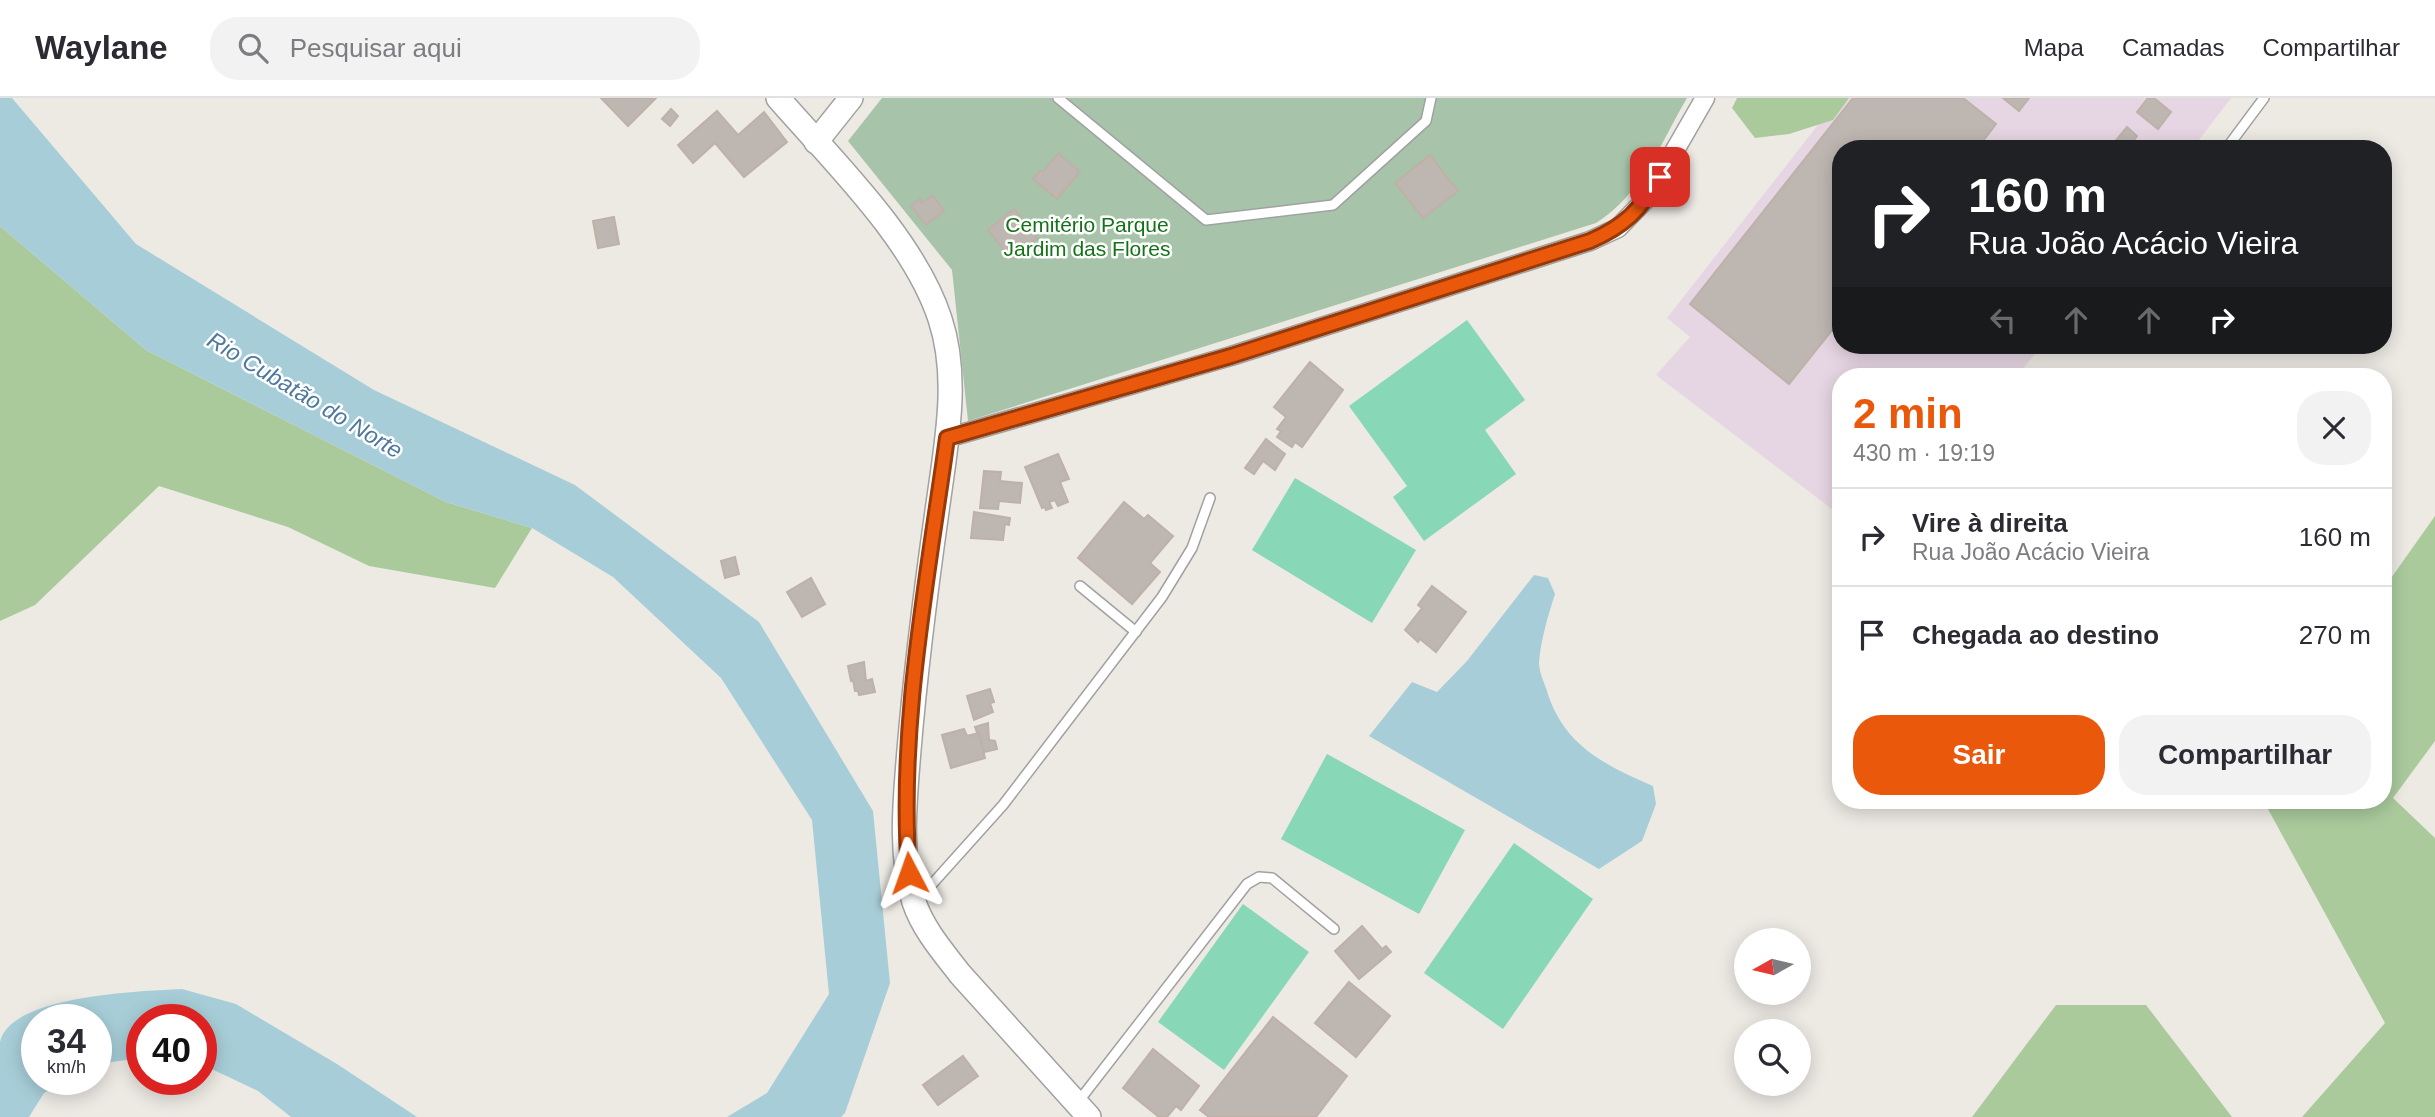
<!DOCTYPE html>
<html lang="pt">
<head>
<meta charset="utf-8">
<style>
  body { margin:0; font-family:Arial,sans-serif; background:#f2f2f3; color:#2b2b33; height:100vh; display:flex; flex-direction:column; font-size:26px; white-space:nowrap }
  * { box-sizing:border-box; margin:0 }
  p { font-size:23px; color:#7c7c81 }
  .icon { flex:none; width:38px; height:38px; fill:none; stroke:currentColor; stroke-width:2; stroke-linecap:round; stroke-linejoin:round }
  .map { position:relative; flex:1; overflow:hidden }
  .panel { position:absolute; left:1832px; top:270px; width:560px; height:441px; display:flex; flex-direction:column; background:#fff; border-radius:28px; box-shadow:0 4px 18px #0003 }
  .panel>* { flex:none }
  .top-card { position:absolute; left:1832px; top:42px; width:560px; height:214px; border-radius:28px; box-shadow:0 4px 18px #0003; background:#202124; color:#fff; overflow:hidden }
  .needle { width:46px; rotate:262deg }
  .fabs { position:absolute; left:1734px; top:830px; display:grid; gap:14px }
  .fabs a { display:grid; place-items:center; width:77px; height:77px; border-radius:50%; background:#fff; box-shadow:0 4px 18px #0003; font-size:35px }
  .speed { position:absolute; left:21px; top:906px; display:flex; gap:14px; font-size:35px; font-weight:700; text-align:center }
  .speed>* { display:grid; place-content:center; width:91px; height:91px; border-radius:50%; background:#fff; box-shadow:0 4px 18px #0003; line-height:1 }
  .speed small { font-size:18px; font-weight:400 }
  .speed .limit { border:10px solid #d22; background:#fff; color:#111 }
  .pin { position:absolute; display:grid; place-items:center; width:60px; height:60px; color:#fff; margin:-30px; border-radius:14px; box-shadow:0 4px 10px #0006 }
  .me { position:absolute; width:77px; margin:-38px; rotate:356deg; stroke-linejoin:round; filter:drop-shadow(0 0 5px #0008) }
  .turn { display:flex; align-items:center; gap:24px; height:147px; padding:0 21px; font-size:32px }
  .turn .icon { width:91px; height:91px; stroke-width:2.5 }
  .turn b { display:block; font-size:49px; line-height:60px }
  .lanes { display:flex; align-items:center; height:66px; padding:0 21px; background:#0003; justify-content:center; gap:35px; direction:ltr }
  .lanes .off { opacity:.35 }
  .round { display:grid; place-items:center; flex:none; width:74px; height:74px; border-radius:28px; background:#f2f2f3 }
  .head { display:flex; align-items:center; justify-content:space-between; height:119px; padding:0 21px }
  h1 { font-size:42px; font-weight:600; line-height:52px; color:#ea580c }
  .cta { display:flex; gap:14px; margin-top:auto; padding:14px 21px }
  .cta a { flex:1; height:80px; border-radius:28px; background:#ea580c; color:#fff; font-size:28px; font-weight:600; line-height:80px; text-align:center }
  .cta a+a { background:#f2f2f3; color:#2b2b33 }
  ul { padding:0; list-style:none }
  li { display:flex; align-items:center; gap:21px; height:98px; padding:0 21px; border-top:2px solid #e1e1e2 }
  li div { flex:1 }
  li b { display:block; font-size:26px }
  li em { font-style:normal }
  header { display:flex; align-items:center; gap:42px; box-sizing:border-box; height:98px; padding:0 35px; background:#fff; border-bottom:2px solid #e1e1e2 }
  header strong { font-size:33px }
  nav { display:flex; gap:38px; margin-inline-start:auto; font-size:24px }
  .search { width:490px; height:63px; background:#f2f2f3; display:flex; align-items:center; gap:18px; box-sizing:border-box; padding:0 24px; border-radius:28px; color:#7c7c81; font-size:26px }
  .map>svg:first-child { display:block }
  .industrial { fill:#e6d6e3 }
  .forest { fill:#aaca9c }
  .cemetery { fill:#a7c4aa }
  .pitch { fill:#88d7b6 }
  .water { fill:#a7ced8 }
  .building { fill:#beb6b1; stroke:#beb1a7; stroke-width:2 }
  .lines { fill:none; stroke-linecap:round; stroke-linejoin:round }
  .service-casing { stroke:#a1a1a1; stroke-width:12 }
  .minor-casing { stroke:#a1a1a1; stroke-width:21 }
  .tertiary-casing { stroke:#a1a1a1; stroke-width:26 }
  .service { stroke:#fff; stroke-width:9 }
  .minor { stroke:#fff; stroke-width:18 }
  .tertiary { stroke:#fff; stroke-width:23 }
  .route-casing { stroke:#983908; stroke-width:18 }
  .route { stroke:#ea580c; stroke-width:12 }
  .labels { text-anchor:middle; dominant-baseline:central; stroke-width:5; stroke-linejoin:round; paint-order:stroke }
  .park-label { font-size:21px; fill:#147219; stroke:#fff }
  .water-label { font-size:23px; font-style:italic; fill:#4e789e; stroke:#fff }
</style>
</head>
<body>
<header>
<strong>Waylane</strong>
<div class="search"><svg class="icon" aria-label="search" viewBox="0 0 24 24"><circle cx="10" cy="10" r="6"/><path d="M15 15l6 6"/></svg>Pesquisar aqui</div>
<nav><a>Mapa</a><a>Camadas</a><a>Compartilhar</a></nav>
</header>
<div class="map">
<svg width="2435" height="1019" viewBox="0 0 2435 1019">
  <rect width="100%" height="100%" fill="#edeae4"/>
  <polygon class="industrial" points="1839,0 2231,0 2192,51 1841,51 1841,247 2042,247 2017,278 1841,278 1841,418 1656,277 1690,239 1667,220"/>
  <g class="forest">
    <polygon points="1737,0 1849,0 1833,22 1789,36 1755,40 1732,10"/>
    <polygon points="0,128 146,252 446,404 532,430 495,490 369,468 288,429 159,388 35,507 0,523"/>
    <polygon points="2435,418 2435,643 2393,700 2435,740 2435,1019 2302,1019 2385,925 2263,702 2384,702 2384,490"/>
    <polygon points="2056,907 2146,907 2232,1019 1972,1019"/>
  </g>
  <path class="cemetery" d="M882 0H1687C1660 46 1643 95 1596 125L968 323 952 172 848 43Z"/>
  <g class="pitch">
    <polygon points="1467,222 1525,302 1485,332 1516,376 1424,443 1393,399 1407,388 1349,308"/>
    <polygon points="1295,380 1416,452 1372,525 1252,452"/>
    <polygon points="1327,656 1465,732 1419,816 1281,741"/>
    <polygon points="1514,745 1593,801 1503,931 1424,875"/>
    <polygon points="1243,806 1309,854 1224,972 1158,924"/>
  </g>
  <g class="water">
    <polygon points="0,0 12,0 136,146 374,292 575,387 759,524 873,713 890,885 845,1015 841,1019 727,1019 767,995 829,896 812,722 721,580 613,479 532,430 446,404 146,252 0,128"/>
    <path d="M1534 477 1548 480 1555 496C1548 518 1541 541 1539 564 1539 573 1543 582 1546 590 1562 646 1602 666 1653 688L1656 706 1642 743 1599 771 1369 638 1412 584 1437 594 1467 563Z"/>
    <path d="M182 891 236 906 337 966 417 1019H291L258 993 201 966V922H142V960L96 966V922H37V982H68L44 995 29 1019H0C0 997 0 965 0 944 10 897 142 893 182 891Z"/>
  </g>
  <g class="building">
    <polygon points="601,0 656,0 628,28"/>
    <polygon points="1853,0 1963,0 1996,26 1977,51 1841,51 1841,221 1789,286 1690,206"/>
    <polygon points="2003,0 2029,0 2019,13"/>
    <polygon points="2148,0 2154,0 2171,14 2158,31 2137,14"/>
    <polygon points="671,11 678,18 670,28 662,21"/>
    <polygon points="717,13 738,37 764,14 787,44 744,79 715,45 693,65 678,47"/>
    <polygon points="2127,29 2137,38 2127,51 2117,51 2112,47"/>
    <polygon points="1058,55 1080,74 1057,101 1033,81 1040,72 1043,74"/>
    <polygon points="1430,57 1458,93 1423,120 1395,85"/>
    <polygon points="933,97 944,113 926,127 911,108 920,101 922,105"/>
    <polygon points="1014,111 1037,140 1011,161 988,132"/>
    <polygon points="614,119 619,146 598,150 593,123"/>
    <polygon points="1310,264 1343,292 1302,349 1295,344 1292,349 1277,339 1281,333 1277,331 1286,319 1274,309"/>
    <polygon points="1266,341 1285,356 1275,372 1263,363 1254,376 1245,370"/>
    <polygon points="1058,356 1069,381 1060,384 1068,404 1058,408 1055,402 1049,404 1052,410 1046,412 1045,409 1042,410 1025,369"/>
    <polygon points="984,373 1001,374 1000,383 1022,385 1020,405 999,403 998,411 980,410"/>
    <polygon points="1124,404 1144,421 1148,417 1173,438 1150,465 1160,474 1132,506 1078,460"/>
    <polygon points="974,414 1010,420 1009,427 1005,426 1003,442 971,440"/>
    <polygon points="735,459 739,476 725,480 721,463"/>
    <polygon points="811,480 825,506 802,519 787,494"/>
    <polygon points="1432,488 1466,514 1436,554 1420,541 1418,544 1405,532 1422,510 1418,507"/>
    <polygon points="864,564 866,583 872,581 875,594 859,597 858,593 855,593 853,582 851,583 848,568"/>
    <polygon points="990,591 994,604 990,605 993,614 974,622 967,598"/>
    <polygon points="988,625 989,642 995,643 997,651 984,654 975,629"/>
    <polygon points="964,631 967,638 979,635 985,660 951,670 942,637"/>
    <polygon points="1362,828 1382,851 1386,848 1391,854 1359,881 1335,853"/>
    <polygon points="1349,884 1390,918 1356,959 1315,925"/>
    <polygon points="1273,919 1347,978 1316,1019 1209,1019 1200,1012"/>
    <polygon points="1153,951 1199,988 1181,1012 1176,1008 1167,1019 1159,1019 1123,990"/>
    <polygon points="963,958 978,978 938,1007 923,987"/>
  </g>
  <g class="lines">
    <defs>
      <g id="service">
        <polyline points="1058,0 1206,122 1333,107 1426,23 1431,0"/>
        <polyline points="2226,51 2264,0"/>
        <polyline points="1080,488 1136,534"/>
        <polyline points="916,804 1003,707 1162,499 1192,450 1210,400"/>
        <polyline points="1078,1004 1247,786 1259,779 1272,780 1334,831"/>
      </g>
      <polyline id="minor" points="947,340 1231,258 1590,143 1618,130 1648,99 1705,0"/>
      <g id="tertiary">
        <path d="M778 0C833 63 914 141 940 221 959 278 947 341 939 399 927 483 916 567 909 652 905 702 899 756 914 804 923 831 943 854 960 876L1089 1019"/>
        <polyline points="816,44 851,0"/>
      </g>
    </defs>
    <use href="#service" class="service-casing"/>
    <use href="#minor" class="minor-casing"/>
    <use href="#tertiary" class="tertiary-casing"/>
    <use href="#service" class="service"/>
    <use href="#minor" class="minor"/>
    <use href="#tertiary" class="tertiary"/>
  </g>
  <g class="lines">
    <defs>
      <path id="route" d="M909 775C898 630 927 484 947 340L1231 258 1590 143C1625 128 1640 112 1660 79"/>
    </defs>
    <use href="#route" class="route-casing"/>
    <use href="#route" class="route"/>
  </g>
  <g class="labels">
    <g class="park-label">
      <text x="1087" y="126">Cemitério Parque<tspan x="1087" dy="24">Jardim das Flores</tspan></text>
    </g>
    <g class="water-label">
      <text transform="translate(305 297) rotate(31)">Rio Cubatão do Norte</text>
    </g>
  </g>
</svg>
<div class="fabs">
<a><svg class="needle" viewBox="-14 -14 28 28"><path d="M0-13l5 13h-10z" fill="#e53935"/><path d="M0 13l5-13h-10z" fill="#7c7c81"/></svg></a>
<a><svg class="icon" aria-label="search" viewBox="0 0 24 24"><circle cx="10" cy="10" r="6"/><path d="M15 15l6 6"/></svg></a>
</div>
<div class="speed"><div>34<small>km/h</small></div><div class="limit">40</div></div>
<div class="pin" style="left:1660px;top:79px;background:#d93025"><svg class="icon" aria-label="arrive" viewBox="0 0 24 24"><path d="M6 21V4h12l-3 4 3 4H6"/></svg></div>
<svg class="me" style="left:909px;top:775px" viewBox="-20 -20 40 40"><path d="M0-17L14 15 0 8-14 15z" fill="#ea580c" stroke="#fff" stroke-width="4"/></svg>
<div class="top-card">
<div class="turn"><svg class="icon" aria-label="right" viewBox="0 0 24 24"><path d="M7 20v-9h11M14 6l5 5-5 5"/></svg><div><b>160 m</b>Rua João Acácio Vieira</div></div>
<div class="lanes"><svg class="icon off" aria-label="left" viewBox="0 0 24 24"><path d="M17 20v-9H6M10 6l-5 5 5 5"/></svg><svg class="icon off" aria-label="ahead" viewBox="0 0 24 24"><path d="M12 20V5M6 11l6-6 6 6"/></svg><svg class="icon off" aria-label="ahead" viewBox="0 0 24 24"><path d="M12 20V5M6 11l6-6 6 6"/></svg><svg class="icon" aria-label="right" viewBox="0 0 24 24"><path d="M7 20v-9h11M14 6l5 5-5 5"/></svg></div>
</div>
<section class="panel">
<div class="head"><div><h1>2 min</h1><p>430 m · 19:19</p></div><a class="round"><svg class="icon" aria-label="close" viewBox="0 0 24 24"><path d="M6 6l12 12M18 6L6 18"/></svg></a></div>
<ul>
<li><svg class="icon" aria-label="right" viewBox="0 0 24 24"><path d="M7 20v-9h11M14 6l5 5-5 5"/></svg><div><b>Vire à direita</b><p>Rua João Acácio Vieira</p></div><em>160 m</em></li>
<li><svg class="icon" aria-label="arrive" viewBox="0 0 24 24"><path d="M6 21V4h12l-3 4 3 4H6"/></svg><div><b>Chegada ao destino</b></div><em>270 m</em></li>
</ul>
<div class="cta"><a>Sair</a><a>Compartilhar</a></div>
</section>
</div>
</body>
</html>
